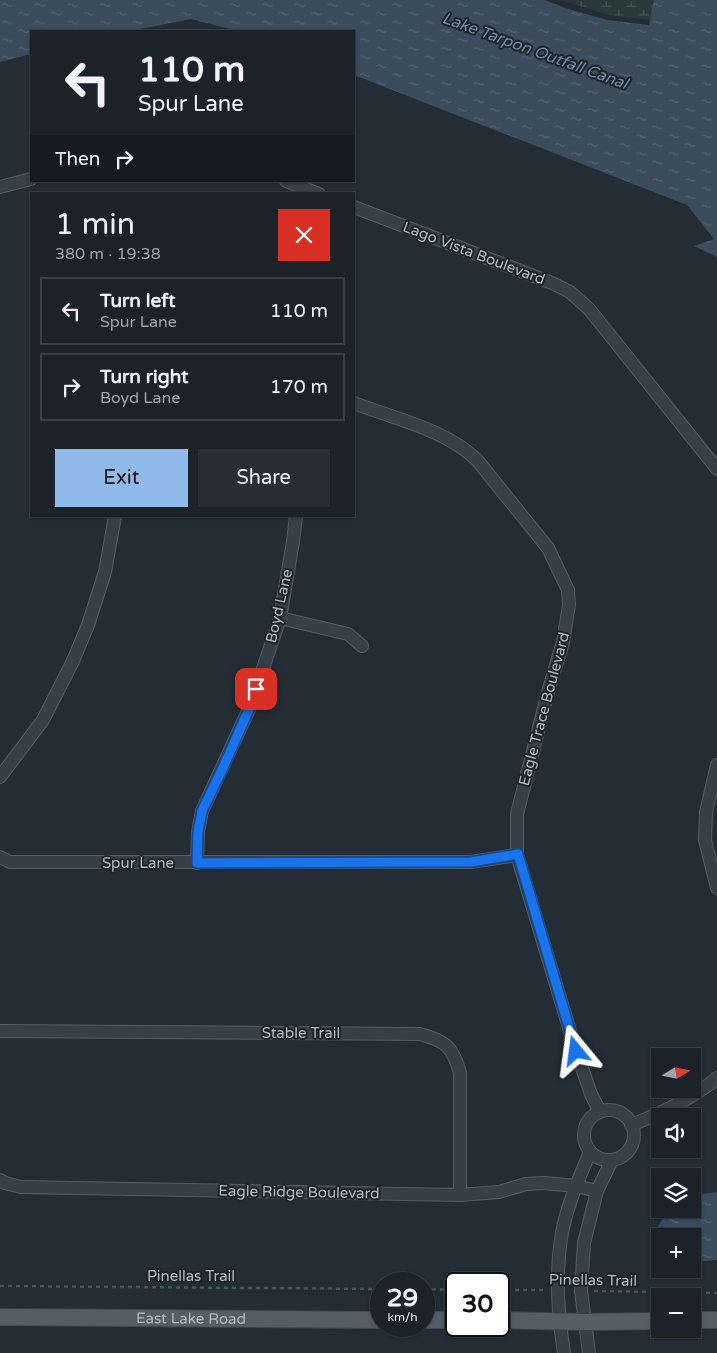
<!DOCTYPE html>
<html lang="en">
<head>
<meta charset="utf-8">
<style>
  body { margin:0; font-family:"Varela Round",sans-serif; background:#282f34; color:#f1f3f6; height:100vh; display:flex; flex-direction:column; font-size:19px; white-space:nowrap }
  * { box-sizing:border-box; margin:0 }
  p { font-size:16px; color:#a0a4a8 }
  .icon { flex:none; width:28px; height:28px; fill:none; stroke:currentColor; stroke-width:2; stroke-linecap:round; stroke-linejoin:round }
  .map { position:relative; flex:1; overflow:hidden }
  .sheet { position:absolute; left:30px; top:192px; width:325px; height:325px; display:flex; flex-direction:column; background:#1b2228; border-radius:0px; box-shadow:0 1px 4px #0004,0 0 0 1px #393f45 }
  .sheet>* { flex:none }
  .hud { position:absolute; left:30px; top:30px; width:325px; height:152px; border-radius:0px; box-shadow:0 1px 4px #0004,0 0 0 1px #393f45; background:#1b2228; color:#f1f3f6; overflow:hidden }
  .needle { width:32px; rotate:80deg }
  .controls { position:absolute; left:651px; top:1048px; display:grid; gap:10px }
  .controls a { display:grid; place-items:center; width:50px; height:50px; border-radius:0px; background:#1b2228; box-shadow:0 1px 4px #0004,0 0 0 1px #393f45; font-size:25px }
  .speed { position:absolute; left:370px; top:1272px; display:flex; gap:10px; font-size:25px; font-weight:700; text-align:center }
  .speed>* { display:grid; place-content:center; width:65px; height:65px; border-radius:50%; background:#1b2228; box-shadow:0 1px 4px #0004,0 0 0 1px #393f45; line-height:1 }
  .speed small { font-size:12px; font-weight:400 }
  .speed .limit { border:2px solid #111; border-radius:8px; background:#fff; color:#111 }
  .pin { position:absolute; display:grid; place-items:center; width:42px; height:42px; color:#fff; margin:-21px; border-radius:10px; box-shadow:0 2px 8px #0006 }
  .me { position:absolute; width:55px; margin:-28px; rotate:344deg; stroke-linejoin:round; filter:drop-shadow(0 0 4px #0008) }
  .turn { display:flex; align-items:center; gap:18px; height:105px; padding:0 25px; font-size:22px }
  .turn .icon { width:65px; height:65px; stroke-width:2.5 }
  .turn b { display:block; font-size:35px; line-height:42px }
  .then { display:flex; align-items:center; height:48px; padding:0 25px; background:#0003; gap:10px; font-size:19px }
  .round { display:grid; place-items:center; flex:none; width:52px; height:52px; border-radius:0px; background:#282f34 }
  .headline { display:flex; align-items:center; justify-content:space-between; height:85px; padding:0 25px }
  h1 { font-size:30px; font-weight:600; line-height:38px }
  .action { display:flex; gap:10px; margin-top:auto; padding:10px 25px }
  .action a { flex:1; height:58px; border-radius:0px; background:#90baea; color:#111; font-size:20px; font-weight:600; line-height:58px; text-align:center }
  .action a+a { background:#282f34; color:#f1f3f6 }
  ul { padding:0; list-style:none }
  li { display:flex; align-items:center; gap:15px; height:68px; margin:0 10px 8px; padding:0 15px; border:2px solid #393f45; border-radius:0px }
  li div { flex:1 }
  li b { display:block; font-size:19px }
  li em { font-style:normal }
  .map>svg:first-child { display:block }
  .wetland { fill:url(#wetland-marsh) }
  .water { fill:url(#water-ripples) }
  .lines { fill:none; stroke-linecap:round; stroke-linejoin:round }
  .minor-casing { stroke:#555d65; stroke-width:14 }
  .major-casing { stroke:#404850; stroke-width:18 }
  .path { stroke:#455657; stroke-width:2.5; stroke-dasharray:4 4; stroke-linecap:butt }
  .minor { stroke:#373f47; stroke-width:12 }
  .major { stroke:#555e67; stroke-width:16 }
  .route-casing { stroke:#114b97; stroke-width:12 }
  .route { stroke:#1a73e8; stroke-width:9 }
  .labels { text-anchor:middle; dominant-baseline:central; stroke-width:4; stroke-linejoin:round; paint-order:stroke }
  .street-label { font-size:15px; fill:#b2bac3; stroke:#1c242b }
  .water-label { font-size:16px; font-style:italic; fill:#768da3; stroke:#1c242b }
</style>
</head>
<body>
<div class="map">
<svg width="717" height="1353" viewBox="0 0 717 1353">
  <defs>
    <pattern id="wetland-marsh" width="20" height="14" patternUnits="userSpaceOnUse" patternTransform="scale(1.25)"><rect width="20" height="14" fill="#293b39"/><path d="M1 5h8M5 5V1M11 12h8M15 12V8" fill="none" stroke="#465554"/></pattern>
    <pattern id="water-ripples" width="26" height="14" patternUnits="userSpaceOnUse" patternTransform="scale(1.25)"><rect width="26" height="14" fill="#3b4c5d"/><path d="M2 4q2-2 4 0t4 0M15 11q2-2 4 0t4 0" fill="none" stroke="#556473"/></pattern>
  </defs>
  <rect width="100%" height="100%" fill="#242d36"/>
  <polygon class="wetland" points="561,0 660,0 651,20 609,15"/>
  <g class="water">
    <polygon points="0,0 545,0 565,8 607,20 649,25 654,0 717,0 717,257 694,246 714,239 687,205 354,75 354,31 238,31 191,19 130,31 31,31 31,54 0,62"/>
    <polygon points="717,1192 717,1260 693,1262 692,1236 660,1236 658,1226 669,1209 692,1209 693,1195"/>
  </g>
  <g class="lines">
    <defs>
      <g id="minor">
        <polyline points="286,181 319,194"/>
        <polyline points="0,187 31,179"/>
        <polyline points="354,207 552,283 570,292 589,309 717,469"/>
        <path d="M354 403C395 419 445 429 477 460L548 548 568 590 569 605 563 642 548 692 517 814V855L576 1051 591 1094 600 1112"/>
        <polyline points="280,618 348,634 362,646"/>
        <polyline points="717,765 706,812 705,840 717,888"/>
        <polyline points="0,777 43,720 73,661 88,625 105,572 115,516"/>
        <polyline points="0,857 10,862 471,862 517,855"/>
        <polyline points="197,863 198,832 202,811 250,707 280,618 293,542 296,516"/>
        <path d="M0 1031 420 1034C446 1041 453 1047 460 1073V1195"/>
        <circle cx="609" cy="1135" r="25"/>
        <path d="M631 1125C662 1113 692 1099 717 1078"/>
        <polyline points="0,1180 5,1183 21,1187 460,1195 499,1192 526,1184 544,1183 576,1186 597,1191"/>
        <path d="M564 1353C558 1315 555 1277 561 1239 565 1210 579 1178 590 1152"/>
        <polyline points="589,1353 581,1291 584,1243 597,1191 612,1160"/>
      </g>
      <g id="major">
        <path id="s1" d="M0 1317 381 1320"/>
        <polyline points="424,1320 456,1320"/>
        <polyline points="499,1320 584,1322 660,1321"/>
        <polyline points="692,1320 717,1320"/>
      </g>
    </defs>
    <use href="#minor" class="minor-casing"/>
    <use href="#major" class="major-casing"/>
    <g class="path">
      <polyline points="0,1286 381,1289"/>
      <polyline points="424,1289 456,1290"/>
      <polyline points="499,1290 546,1290"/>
      <polyline points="594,1291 717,1293"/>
    </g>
    <use href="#minor" class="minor"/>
    <use href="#major" class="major"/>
  </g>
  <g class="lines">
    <defs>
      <polyline id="route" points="256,689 250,707 222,770 202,811 198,832 197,863 471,862 518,854 576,1051"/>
    </defs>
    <use href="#route" class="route-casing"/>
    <use href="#route" class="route"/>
  </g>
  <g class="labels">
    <g class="street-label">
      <text transform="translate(474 253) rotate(21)">Lago Vista Boulevard</text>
      <text transform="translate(279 606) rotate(-77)">Boyd Lane</text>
      <text transform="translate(544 709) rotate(-75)">Eagle Trace Boulevard</text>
      <text x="138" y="863">Spur Lane</text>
      <text x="301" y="1033">Stable Trail</text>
      <text transform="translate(299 1192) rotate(1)">Eagle Ridge Boulevard</text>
      <text x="191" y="1276">Pinellas Trail</text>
      <text transform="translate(593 1280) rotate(1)">Pinellas Trail</text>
      <text stroke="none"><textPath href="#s1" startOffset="191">East Lake Road</textPath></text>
    </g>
    <g class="water-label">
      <text transform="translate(535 51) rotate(20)">Lake Tarpon Outfall Canal</text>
    </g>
  </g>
</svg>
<div class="controls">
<a><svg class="needle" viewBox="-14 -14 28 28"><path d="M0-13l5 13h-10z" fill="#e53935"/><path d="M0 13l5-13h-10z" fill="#a0a4a8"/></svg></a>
<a><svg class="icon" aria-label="sound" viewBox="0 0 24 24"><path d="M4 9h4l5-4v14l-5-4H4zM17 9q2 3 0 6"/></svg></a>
<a><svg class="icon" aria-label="layers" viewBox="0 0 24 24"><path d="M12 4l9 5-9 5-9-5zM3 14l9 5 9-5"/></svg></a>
<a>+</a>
<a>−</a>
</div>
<div class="speed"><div>29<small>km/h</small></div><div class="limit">30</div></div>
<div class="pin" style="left:256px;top:689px;background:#d93025"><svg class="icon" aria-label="arrive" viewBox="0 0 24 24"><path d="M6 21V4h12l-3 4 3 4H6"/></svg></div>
<svg class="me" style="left:576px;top:1051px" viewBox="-20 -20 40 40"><path d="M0-17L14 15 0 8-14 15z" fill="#1a73e8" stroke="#fff" stroke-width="4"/></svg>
<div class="hud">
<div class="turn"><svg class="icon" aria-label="left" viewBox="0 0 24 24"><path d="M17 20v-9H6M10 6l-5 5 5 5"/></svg><div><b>110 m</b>Spur Lane</div></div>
<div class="then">Then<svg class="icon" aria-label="right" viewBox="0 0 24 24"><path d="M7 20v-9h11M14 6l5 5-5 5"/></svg></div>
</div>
<section class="sheet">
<div class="headline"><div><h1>1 min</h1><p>380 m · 19:38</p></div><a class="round" style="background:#d93025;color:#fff"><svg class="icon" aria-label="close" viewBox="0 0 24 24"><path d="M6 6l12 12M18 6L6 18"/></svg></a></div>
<ul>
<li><svg class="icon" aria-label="left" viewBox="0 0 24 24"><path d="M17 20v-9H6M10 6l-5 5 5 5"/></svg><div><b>Turn left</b><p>Spur Lane</p></div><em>110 m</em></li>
<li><svg class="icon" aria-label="right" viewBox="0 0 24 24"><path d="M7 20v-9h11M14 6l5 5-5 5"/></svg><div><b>Turn right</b><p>Boyd Lane</p></div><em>170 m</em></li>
</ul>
<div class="action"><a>Exit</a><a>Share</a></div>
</section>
</div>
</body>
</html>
